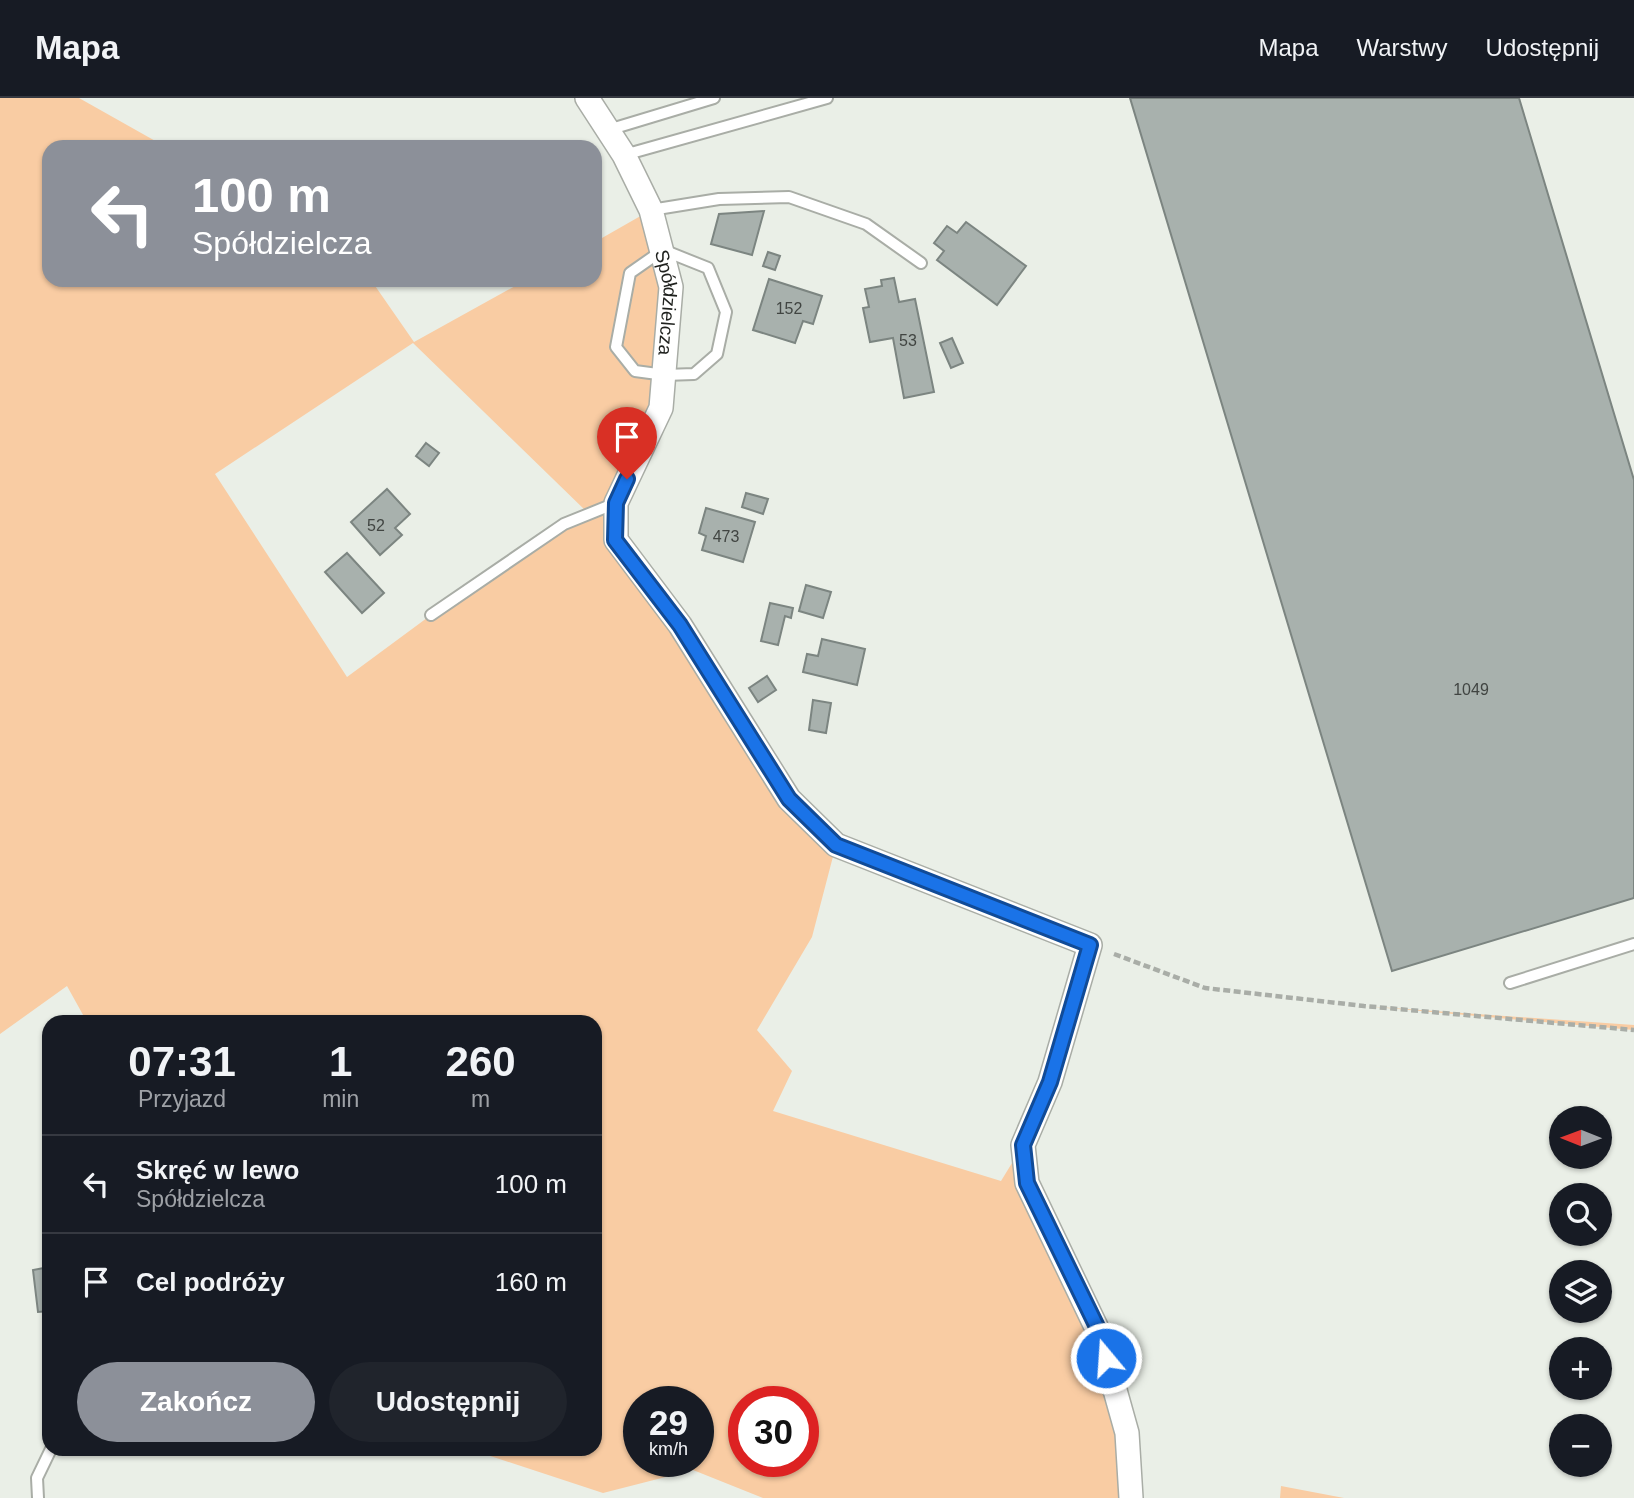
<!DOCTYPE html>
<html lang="pl">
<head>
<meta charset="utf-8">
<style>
  body { margin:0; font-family:Arial,sans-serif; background:#20242c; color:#f1f3f6; height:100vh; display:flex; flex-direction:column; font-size:26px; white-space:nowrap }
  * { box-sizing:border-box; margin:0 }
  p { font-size:23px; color:#9ea1a6 }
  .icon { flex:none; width:38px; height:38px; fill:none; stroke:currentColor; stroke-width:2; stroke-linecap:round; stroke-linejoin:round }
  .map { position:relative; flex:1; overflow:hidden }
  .details { position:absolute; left:42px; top:917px; width:560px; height:441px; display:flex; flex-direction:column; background:#171b24; border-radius:21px; box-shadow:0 2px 5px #0004 }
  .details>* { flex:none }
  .top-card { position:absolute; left:42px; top:42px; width:560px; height:147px; border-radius:21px; box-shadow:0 2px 5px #0004; background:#8c9099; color:#fff; overflow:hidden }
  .needle { width:46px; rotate:271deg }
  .tools { position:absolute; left:1549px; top:1008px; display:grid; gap:14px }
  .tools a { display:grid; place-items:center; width:63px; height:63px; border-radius:50%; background:#171b24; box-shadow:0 2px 5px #0004; font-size:35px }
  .speed { position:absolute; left:623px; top:1288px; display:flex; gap:14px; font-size:35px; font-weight:700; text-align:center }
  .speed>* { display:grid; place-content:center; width:91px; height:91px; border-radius:50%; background:#171b24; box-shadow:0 2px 5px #0004; line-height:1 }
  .speed small { font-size:18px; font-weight:400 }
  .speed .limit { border:10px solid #d22; background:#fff; color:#111 }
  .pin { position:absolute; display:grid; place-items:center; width:60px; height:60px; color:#fff; margin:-72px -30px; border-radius:50% 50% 50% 0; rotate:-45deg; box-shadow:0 0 7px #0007 }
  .pin .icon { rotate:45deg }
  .me { position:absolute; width:77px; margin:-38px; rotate:342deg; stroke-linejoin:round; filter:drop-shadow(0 0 5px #0008) }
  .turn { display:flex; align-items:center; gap:24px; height:147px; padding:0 35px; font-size:32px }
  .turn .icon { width:91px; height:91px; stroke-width:2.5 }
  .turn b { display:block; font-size:49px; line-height:60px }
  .eta { display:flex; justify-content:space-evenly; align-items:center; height:119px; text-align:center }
  .eta b { font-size:42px; font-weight:700; line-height:49px }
  .button { display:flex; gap:14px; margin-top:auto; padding:14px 35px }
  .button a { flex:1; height:80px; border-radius:42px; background:#8c9099; color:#fff; font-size:28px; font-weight:700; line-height:80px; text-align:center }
  .button a+a { background:#20242c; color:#f1f3f6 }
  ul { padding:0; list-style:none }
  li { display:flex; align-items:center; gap:21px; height:98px; padding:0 35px; border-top:2px solid #363941 }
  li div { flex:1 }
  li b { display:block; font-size:26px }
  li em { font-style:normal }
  header { display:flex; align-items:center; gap:42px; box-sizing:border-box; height:98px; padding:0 35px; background:#171b24; border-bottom:2px solid #363941 }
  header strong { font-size:33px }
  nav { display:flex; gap:38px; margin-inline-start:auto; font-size:24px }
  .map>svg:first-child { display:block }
  .green { fill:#f9cca3; fill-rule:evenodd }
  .building { fill:#a8b1ad; stroke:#7c8581; stroke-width:2 }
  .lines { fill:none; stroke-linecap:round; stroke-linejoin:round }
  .service-casing { stroke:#a9ada6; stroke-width:14 }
  .minor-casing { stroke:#a9ada6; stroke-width:26 }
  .path { stroke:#a9ada7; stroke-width:4.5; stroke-dasharray:7 3.5; stroke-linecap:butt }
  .service { stroke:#fff; stroke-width:10 }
  .minor { stroke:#fff; stroke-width:23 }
  .route-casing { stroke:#114b97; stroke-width:18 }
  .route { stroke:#1a73e8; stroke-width:12 }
  .labels { text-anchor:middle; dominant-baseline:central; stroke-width:6; stroke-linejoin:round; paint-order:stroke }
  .number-label { font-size:16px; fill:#414542 }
  .street-label { font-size:19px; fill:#1f211e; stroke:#f7fcf4 }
</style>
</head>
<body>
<header>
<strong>Mapa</strong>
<nav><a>Mapa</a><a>Warstwy</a><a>Udostępnij</a></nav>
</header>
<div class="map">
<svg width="1634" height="1400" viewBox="0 0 1634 1400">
  <rect width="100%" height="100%" fill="#eaefe7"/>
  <g class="green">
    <path d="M0 0H79L166 49H49V182H371L414 244 526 182H595V144L651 112 663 152 665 277 616 442 740 621 836 747 812 839 757 932 792 973 773 1013 1001 1083 1023 1047 1099 1235 1131 1400H763L693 1372 603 1395 469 1351H595V924H87L67 888 0 936ZM413 245 588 415 431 517 347 579 215 376ZM639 1304H698V1363H639ZM744 1304H803V1363H744Z"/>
    <polygon points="1364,908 1634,927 1634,932"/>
    <polygon points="1281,1388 1344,1400 1280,1400"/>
  </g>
  <g class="building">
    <polygon points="1130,0 1519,0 1634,382 1634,800 1392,873"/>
    <polygon points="764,113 752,157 711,146 719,116"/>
    <polygon points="966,124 1026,168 997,207 937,162 944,153 934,145 947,128 957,135"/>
    <polygon points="768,154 780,158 775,172 763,168"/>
    <polygon points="894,180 899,204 915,201 934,294 904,300 893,240 870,244 863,210 869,209 865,191 882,188 881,182"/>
    <polygon points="769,181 822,198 813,226 803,223 795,245 753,232"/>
    <polygon points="952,240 963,265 951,270 940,245"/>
    <polygon points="426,345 439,355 429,368 416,358"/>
    <polygon points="387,391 410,416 395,430 402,437 380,457 351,424"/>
    <polygon points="746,395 768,401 763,416 742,409"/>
    <polygon points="706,410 755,424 743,464 702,452 706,438 699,435"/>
    <polygon points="347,455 384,495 362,515 325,474"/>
    <polygon points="806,487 831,494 823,520 799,513"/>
    <polygon points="770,505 793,510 791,520 785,518 778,547 761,543"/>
    <polygon points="822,541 865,551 857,587 803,574 807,556 818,558"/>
    <polygon points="767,578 776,592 758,604 749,590"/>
    <polygon points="813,602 831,605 826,635 809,632"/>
    <polygon points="49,1169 49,1213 38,1214 33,1172"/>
  </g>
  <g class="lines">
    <defs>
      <g id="service">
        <polyline points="608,32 714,0"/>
        <polyline points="624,57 827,0"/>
        <polyline points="651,112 719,101 789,99 866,126 921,165"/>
        <polygon points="663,152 708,170 726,214 717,256 694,276 665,277 635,273 616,249 630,175"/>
        <polyline points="431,517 564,426 616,405"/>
        <polyline points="1510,885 1634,846"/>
        <polyline points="38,1400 37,1380 51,1351"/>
      </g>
      <g id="minor">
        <path id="s1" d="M587 0 624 57 651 112 671 189 661 310 616 405V442L680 527 789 701 836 747 1090 847 1050 984 1023 1047 1027 1085 1099 1235 1127 1335 1131 1400"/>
      </g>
    </defs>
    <use href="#service" class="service-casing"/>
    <use href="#minor" class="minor-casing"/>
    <polyline class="path" points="1114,856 1205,890 1364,908 1634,932"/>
    <use href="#service" class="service"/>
    <use href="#minor" class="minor"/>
  </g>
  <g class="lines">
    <defs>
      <polyline id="route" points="627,381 616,405 615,442 680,527 789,701 836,747 1090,847 1050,984 1023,1047 1027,1085 1100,1235 1106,1260"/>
    </defs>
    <use href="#route" class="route-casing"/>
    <use href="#route" class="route"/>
  </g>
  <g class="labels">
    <g class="number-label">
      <text x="789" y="210">152</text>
      <text x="908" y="242">53</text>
      <text x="376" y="427">52</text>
      <text x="726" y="438">473</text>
      <text x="1471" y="591">1049</text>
    </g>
    <g class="street-label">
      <text stroke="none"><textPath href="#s1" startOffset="224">Spółdzielcza</textPath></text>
    </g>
  </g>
</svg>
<div class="tools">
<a><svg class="needle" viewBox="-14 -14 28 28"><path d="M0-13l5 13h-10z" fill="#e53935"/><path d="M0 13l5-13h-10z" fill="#9ea1a6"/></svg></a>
<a><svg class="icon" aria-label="search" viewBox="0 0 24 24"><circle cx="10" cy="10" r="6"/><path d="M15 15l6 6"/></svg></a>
<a><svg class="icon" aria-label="layers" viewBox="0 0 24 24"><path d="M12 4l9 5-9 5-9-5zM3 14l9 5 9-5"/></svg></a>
<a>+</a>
<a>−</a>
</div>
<div class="speed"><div>29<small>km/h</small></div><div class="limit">30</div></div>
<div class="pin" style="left:627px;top:381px;background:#d93025"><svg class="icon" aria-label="arrive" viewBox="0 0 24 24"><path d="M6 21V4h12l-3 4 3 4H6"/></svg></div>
<svg class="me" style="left:1106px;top:1260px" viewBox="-20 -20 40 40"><circle r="17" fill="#1a73e8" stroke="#fff" stroke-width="3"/><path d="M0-11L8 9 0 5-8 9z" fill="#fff"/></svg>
<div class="top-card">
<div class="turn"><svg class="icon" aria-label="left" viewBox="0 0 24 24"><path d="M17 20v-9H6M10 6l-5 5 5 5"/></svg><div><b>100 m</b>Spółdzielcza</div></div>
</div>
<section class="details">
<div class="eta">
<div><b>07:31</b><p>Przyjazd</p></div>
<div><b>1</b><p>min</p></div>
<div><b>260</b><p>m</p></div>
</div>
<ul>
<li><svg class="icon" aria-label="left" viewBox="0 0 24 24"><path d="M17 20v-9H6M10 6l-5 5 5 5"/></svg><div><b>Skręć w lewo</b><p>Spółdzielcza</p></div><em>100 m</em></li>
<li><svg class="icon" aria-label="arrive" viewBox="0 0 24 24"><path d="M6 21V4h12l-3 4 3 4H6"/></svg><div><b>Cel podróży</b></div><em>160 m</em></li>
</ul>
<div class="button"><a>Zakończ</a><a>Udostępnij</a></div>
</section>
</div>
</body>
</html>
